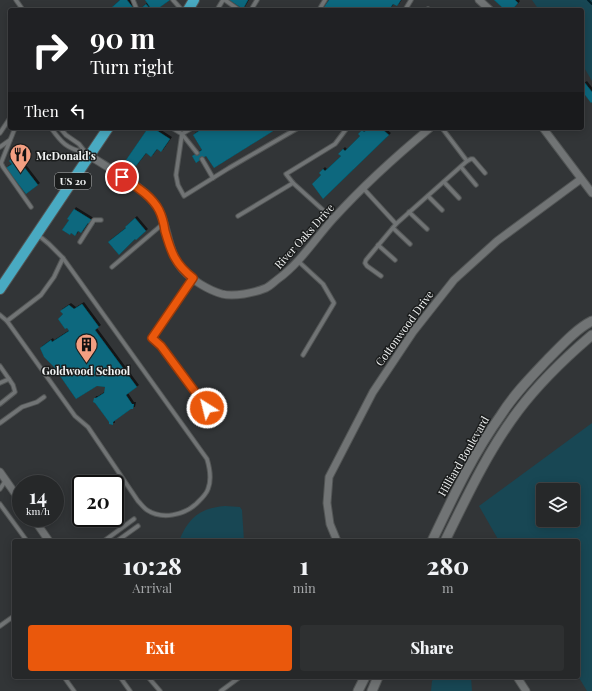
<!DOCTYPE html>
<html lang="en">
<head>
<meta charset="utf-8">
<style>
  body { margin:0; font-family:"Playfair Display",serif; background:#2e3031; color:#f1f3f6; height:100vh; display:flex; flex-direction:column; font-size:15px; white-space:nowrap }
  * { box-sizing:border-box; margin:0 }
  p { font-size:13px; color:#a4a6a8 }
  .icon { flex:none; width:22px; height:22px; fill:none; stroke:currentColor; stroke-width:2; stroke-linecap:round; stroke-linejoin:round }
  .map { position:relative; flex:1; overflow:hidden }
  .side { position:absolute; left:12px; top:539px; width:568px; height:140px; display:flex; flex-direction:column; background:#262829; border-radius:4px; box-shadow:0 2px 10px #0003,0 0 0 1px #424446 }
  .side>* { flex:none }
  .banner { position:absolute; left:8px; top:8px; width:576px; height:122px; border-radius:4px; box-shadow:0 2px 10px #0003,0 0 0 1px #424446; background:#202124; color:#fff; overflow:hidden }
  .buttons { position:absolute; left:536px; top:483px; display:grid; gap:8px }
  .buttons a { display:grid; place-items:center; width:44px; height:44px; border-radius:4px; background:#262829; box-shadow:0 2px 10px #0003,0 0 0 1px #424446; font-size:20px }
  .speed { position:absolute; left:12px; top:475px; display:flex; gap:8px; font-size:20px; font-weight:700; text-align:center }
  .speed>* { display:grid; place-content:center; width:52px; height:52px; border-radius:50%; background:#262829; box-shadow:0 2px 10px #0003,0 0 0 1px #424446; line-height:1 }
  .speed small { font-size:10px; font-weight:400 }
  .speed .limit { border:2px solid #111; border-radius:6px; background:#fff; color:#111 }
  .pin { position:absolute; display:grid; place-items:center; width:34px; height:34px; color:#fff; margin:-17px; border:2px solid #fff; border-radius:50%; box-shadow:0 1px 4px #0007 }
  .me { position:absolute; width:44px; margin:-22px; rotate:324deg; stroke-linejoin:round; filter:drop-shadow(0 0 3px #0008) }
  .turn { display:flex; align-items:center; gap:14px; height:84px; padding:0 16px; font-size:18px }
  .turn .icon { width:52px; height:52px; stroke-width:2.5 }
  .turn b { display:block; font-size:28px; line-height:34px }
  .then { display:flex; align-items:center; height:38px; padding:0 16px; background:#0003; gap:8px; font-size:15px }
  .eta { display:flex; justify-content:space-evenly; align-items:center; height:68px; text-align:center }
  .eta b { font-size:24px; font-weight:800; line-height:28px }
  .primary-button { display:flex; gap:8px; margin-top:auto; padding:8px 16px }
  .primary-button a { flex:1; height:46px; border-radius:4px; background:#ea580c; color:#fff; font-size:16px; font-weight:800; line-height:46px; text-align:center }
  .primary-button a+a { background:#2e3031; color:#f1f3f6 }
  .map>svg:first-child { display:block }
  .green { fill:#184754; fill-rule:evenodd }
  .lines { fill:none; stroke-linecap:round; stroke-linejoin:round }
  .stream { stroke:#001d26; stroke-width:2 }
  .building { fill:#07687e; filter:url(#shadow) }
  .service-casing { stroke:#525555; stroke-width:5.5 }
  .minor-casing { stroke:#525555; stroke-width:9 }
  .secondary-casing { stroke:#525555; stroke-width:11 }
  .primary-casing { stroke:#525555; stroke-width:12 }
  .service { stroke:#717475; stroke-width:3.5 }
  .minor { stroke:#717475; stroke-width:7 }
  .secondary { stroke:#717475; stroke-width:9 }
  .primary { stroke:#49aac2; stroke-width:10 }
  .route-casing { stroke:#983908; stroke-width:10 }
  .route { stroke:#ea580c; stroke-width:7 }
  .labels { text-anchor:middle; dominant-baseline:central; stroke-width:3; stroke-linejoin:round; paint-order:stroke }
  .shield { fill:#1b1d1d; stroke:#b1b3b3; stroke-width:1 }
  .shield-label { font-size:10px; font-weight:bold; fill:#f1f3f3 }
  .poi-label { font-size:11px; font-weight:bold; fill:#f1f3f3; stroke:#1b1d1d; text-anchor:start }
  .street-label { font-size:11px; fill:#f1f3f3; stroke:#1b1d1d }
</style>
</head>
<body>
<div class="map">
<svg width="592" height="691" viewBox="0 0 592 691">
  <defs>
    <filter id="shadow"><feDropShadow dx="2" dy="-2" stdDeviation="0" flood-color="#0009"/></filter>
  </defs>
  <rect width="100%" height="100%" fill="#323537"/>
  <g class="green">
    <polygon points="532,0 592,0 592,81 582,64 582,10 539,10"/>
    <path d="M592 423V691H587L578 676V541H499L479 506ZM543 490H573V520H543Z"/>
    <path d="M225 506 240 507 242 510 244 541H179C188 518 200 508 225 506Z"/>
    <polygon points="435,677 471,677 472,691 431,691 432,681"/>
  </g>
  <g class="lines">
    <polyline class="stream" points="588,0 592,4"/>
  </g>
  <g class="building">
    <polygon points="120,0 127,0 134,9 133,10 113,10 111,8"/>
    <polygon points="145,0 170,0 156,10 152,10"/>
    <polygon points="229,0 248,0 243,9"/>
    <polygon points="329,0 401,0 397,6 393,4 389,10 322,10"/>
    <polygon points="494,0 515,0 518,3 512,10 505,10"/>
    <polygon points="146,4 151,10 140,10 140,9"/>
    <polygon points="585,83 592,92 592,102 591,103 582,91 582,85"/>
    <polygon points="148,128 153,128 170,139 161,152 157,149 151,157 146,153 136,166 126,160"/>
    <polygon points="203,128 278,128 214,168 206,156 196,163 192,156 202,150 193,135"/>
    <polygon points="369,128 379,128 380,130 382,129 389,135 323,199 312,184 321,175 319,173 323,169 325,171 341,156 338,154 343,149 345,151 360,136 358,134 362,130 364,132"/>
    <polygon points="13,157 16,161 18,159 38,185 26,194 6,168 12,164 9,161"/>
    <polygon points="74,209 95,222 93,226 88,223 81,233 78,231 75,236 71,233 70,235 62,230 69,220 67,219"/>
    <polygon points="135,218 146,231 136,240 135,239 119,255 108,242 126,228 125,227"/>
    <polygon points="82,304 99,327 95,330 137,387 126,395 132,404 134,404 133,409 131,409 113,422 113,425 109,424 109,422 95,403 93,402 94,398 96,398 104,393 105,387 97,386 76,399 60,376 56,373 54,367 44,357 40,348 51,340 52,342 69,331 67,328 65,329 58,319 63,314 60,311 69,305 74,309"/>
  </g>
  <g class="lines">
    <defs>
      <g id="service">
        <polyline points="16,0 23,10"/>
        <polyline points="133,0 137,10"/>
        <polyline points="173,0 182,10"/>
        <polyline points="225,0 239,10"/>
        <polyline points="217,10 223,0"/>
        <polyline points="251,10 257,0"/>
        <polyline points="319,10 325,0"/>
        <polyline points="405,10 411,0"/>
        <polyline points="427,10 428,9 429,10"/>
        <polyline points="15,128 1,163 3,167 31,207"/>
        <path d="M51 128C61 142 67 149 84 152"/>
        <polyline points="60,128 66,135 79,144 86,153"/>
        <polyline points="172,128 182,134 192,128"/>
        <polyline points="0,133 10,118"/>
        <polyline points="182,134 176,175 178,185 184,196 229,168 298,128"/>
        <polyline points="182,134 197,153"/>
        <polyline points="0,147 10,140"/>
        <polyline points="202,159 213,178"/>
        <polyline points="467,161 471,159 473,159 485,173"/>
        <polyline points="461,167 476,185"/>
        <polyline points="444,182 459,198"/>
        <polyline points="363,188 396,224 467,161 442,128"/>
        <polyline points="428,196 442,210"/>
        <polyline points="409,212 427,229"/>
        <polyline points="238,216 293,183"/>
        <polyline points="333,219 293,183 286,174 335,144 347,128"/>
        <polyline points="393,228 410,244"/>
        <polyline points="80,242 94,220 101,220"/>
        <polyline points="378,245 395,260"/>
        <polyline points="298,261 323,284 334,303 303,355"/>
        <polyline points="112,267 164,223"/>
        <polyline points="381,276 367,266 365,263 366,260 396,224"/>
        <polyline points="193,278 152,339 161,346 207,409"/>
        <path d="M0 315 7 321 75 416 88 427 138 501C141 504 144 508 147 510 162 520 184 515 196 504 201 499 206 495 208 489 212 479 210 469 207 459L63 258 49 244 38 235"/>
        <polyline points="7,321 41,295 54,277 63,258"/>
        <polyline points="0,366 9,379 0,383"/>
        <polyline points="0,404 15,392 13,385 9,379"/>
        <polyline points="0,423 22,407 37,402 44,397"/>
        <polyline points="0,489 6,480"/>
        <polyline points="0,504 27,541"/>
        <polyline points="104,541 134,519"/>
        <polyline points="117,541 138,526"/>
        <polyline points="0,626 14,616"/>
        <polyline points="64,677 74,691"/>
        <polyline points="120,677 130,691"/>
        <polyline points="148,677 160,691"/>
        <polyline points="221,691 240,677"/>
      </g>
      <g id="minor">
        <polyline points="479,0 490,10"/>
        <polyline points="543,128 592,193"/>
        <path d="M90 156C110 169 151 190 160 212 169 232 168 253 183 270 192 280 208 290 222 294 234 297 254 293 266 288 270 286 274 282 278 279 300 263 315 239 333 219 363 186 396 156 430 128"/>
        <polyline points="0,472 21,502"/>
        <polyline points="33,518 49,541"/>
        <polyline points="337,541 330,524 327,503 329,477 373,392 413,332 454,280 497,241 581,179"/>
        <polyline points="517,677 526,691"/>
      </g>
      <g id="secondary">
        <path d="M432 541C453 497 473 454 501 415 514 394 532 376 548 359 561 346 576 329 592 321"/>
        <path d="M445 541C467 496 488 451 518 411 539 383 565 358 592 335"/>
        <polyline points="358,691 365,677"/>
        <polyline points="372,691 378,677"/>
      </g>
      <g id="primary">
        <polyline points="188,10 194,0"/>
        <polyline points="0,289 108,128"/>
      </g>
    </defs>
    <use href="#service" class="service-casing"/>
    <use href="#minor" class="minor-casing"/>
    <use href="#secondary" class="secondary-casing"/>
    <use href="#primary" class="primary-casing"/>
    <use href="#service" class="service"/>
    <use href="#minor" class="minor"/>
    <use href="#secondary" class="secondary"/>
    <use href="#primary" class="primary"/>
  </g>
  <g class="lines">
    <defs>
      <path id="route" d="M122 177C135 186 151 195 159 210 162 216 164 224 165 231 171 252 175 264 193 278L152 338 161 346 207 408"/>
    </defs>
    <use href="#route" class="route-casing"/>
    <use href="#route" class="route"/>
  </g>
  <defs>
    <symbol id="restaurant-pin" viewBox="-11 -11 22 30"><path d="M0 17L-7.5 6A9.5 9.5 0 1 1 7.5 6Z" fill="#f39f82" stroke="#1b1d1d"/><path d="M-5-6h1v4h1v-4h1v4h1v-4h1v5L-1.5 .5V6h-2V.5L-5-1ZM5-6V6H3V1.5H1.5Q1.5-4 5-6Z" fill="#111"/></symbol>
    <symbol id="building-pin" viewBox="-11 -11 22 30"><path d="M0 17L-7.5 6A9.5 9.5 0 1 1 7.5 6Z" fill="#f39f82" stroke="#1b1d1d"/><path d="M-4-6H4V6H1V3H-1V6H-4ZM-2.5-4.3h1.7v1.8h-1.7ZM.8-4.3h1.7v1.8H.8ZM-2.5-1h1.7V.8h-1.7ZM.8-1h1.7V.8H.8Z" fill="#111"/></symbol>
  </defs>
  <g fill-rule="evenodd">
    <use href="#restaurant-pin" x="8" y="142" width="25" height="34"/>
    <use href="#building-pin" x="74" y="332" width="25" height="34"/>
  </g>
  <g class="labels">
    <rect class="shield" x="55" y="173" width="36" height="16" rx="3"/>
    <g class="shield-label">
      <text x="73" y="181">US 20</text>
    </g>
    <g class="poi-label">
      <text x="36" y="155">McDonald's</text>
      <text x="86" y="370" text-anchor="middle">Goldwood School</text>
    </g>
    <g class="street-label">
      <text transform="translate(304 236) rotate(-48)">River Oaks Drive</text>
      <text transform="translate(404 328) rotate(-54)">Cottonwood Drive</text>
      <text transform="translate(463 456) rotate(-60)">Hilliard Boulevard</text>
    </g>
  </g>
</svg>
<div class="buttons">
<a><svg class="icon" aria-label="layers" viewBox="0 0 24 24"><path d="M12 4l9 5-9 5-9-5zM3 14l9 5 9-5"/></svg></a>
</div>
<div class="speed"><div>14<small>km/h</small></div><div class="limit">20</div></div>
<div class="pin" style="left:122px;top:177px;background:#d93025"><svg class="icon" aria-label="arrive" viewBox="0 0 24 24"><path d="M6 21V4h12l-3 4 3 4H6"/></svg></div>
<svg class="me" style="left:207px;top:408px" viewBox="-20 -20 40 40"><circle r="17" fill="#ea580c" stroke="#fff" stroke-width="3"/><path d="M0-11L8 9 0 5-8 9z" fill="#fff"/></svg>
<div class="banner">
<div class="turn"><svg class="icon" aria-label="right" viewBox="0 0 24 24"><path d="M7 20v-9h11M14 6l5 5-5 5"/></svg><div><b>90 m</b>Turn right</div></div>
<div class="then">Then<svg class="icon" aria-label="left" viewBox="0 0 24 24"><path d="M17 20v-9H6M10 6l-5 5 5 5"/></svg></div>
</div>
<section class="side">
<div class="eta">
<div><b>10:28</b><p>Arrival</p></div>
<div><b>1</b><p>min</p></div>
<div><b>280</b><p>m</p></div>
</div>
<div class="primary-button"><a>Exit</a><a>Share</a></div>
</section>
</div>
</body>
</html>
